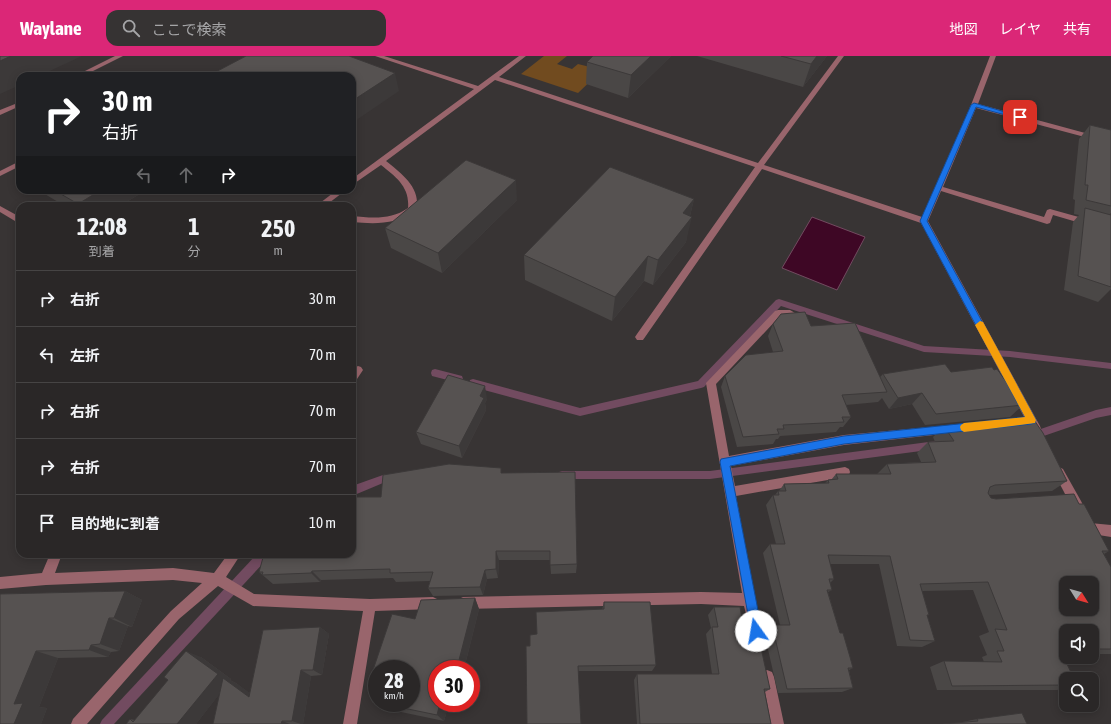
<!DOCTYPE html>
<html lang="ja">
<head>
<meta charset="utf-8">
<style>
  body { margin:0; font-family:"Asap Condensed","Noto Sans JP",sans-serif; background:#363333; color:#f1f3f6; height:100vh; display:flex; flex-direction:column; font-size:15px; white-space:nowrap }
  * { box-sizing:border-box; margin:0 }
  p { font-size:13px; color:#a5a5a7 }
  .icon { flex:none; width:22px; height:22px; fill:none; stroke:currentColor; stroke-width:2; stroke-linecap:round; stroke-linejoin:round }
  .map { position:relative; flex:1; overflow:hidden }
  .details { position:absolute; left:16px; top:146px; width:340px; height:356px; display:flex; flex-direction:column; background:#2a2727; border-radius:12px; box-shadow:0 2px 10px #0003,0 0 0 1px #464444 }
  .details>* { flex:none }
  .guide { position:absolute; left:16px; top:16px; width:340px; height:122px; border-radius:12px; box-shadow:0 2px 10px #0003,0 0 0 1px #464444; background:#202124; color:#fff; overflow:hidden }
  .needle { width:26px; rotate:127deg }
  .buttons { position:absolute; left:1059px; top:520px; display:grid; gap:8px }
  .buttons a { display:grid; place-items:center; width:40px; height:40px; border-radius:8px; background:#2a2727; box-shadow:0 2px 10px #0003,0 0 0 1px #464444; font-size:20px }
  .speed { position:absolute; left:368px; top:604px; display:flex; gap:8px; font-size:20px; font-weight:700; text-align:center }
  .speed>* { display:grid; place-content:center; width:52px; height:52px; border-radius:50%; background:#2a2727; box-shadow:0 2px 10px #0003,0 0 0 1px #464444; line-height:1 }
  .speed small { font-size:10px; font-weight:400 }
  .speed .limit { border:6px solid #d22; background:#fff; color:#111 }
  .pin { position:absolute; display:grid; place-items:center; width:34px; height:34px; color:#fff; margin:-17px; border-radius:8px; box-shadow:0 2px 6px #0006 }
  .me { position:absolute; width:44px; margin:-22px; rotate:347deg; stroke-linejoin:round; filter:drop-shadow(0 0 3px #0008) }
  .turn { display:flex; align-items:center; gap:14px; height:84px; padding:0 20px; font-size:18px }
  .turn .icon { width:52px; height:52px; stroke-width:2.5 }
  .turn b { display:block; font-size:28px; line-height:34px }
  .lanes { display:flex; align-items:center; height:38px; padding:0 20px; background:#0003; justify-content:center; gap:20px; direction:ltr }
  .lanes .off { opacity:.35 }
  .eta { display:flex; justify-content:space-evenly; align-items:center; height:68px; text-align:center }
  .eta b { font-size:24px; font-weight:700; line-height:28px }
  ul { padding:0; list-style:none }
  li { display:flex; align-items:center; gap:12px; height:56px; padding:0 20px; border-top:1px solid #464444 }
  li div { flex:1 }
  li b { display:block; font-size:15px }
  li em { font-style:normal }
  header { display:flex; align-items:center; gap:24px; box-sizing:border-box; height:56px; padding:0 20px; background:#db2777; color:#fff }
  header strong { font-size:19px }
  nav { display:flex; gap:22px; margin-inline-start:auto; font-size:14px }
  .search { width:280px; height:36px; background:#363333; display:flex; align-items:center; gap:10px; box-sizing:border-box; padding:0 14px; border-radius:12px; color:#a5a5a7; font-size:15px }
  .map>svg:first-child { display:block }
  .green { fill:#714b1f }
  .water { fill:#3e0725; stroke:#724b60 }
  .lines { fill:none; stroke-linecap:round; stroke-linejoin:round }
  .stream { fill:#724b60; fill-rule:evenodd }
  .minor { fill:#99656c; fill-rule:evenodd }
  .wall { fill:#4a4746 }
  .shaded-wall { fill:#3c3939 }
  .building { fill:#565251; stroke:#3c3939; fill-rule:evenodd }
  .route { fill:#1a73e8; stroke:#114b97 }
  .slow { fill:#f59e0b }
</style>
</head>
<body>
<header>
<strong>Waylane</strong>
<div class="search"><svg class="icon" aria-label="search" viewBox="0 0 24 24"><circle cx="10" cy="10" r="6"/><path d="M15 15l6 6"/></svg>ここで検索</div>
<nav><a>地図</a><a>レイヤ</a><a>共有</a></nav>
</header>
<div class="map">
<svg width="1111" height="668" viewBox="0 0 1111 668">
  <rect width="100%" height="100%" fill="#383434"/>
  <polygon class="green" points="544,0 567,0 557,8 572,13 578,8 602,14 578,37 521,18"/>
  <polygon class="water" points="812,161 865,181 837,234 782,212"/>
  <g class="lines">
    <g class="stream">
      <polygon points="779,243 924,290 1010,295 1111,307 1111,313 1010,301 924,296 781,250 704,331 701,332 580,360 473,331 470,330 469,327 470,324 473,323 580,352 698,325 776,244"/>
      <polygon points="435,313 462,320 463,323 462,326 459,327 432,320 431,317 432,314"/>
      <polygon points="1111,351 1111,359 1096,362 1032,384 1029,383 1027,380 1029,377 1032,376 1096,354"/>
      <polygon points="936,385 939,386 941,389 939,392 936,393 710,423 562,423 559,422 557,419 559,416 562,415 710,415"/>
      <polygon points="394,418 398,419 399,422 398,425 383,427 352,440 352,430 383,419"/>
      <polygon points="257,498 269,498 268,502 114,668 100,668 102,664"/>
    </g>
    <g class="minor">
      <polygon points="115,0 123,0 83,20 75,20"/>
      <path d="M375 0H384L478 30 519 0H526L499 21 758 107 838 0H844L764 109 922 161 971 49 990 0H996L978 48 1111 84V88L976 52 943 131 1044 161 1047 154 1050 153 1111 170V176L1053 159 1050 167 1047 168 941 135 928 165 1040 370 1041 373 1040 376 1036 377 1032 376 921 167 762 113 643 284H637L635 281 637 278 755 111 495 24 386 105C400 116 424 134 415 155 396 169 374 168 352 166V160C372 162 391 164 408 152 410 131 396 121 381 109L352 129V123L474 33Z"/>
      <polygon points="20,46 20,50 0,59 0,54"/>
      <polygon points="20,105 20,110 0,120 0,115"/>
      <polygon points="337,134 346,134 325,150 316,150"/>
      <polygon points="0,150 20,161 20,168 0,156"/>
      <polygon points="778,254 790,254 795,257 790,260 780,260 716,328 729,400 844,379 952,369 956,370 957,373 956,376 952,377 844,389 731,410 735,430 845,411 849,413 850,416 849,419 845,421 736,440 755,544 764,582 763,587 758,588 753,587 744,550 701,548 463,553 459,551 457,547 459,543 463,541 701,536 742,537 706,327 775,255"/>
      <path d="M358 310 361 311 363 314 355 326 352 327C352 320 350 313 358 310Z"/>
      <polygon points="1059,411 1063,413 1081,445 1083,449 1081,453 1077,454 1073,453 1055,419 1054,416 1055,413"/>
      <polygon points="1090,467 1111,469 1111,481 1086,477 1084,473 1086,469"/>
      <polygon points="50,498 62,498 55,517 173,512 214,517 228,498 241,498 226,521 254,538 370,543 433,541 437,543 439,547 437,551 433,553 375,555 357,668 343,668 363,555 253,550 218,530 179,563 87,668 71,668 73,663 171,555 202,527 173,524 46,529 0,533 0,521 42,517"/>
      <polygon points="767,614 772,616 774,621 784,668 770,668 760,621 762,616"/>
    </g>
  </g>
  <g class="wall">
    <polygon points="671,0 628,42 586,28 587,6"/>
    <polygon points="697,0 827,0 803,31"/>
    <polygon points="1090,69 1111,74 1111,157 1109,159 1111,159 1111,233 1098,246 1064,234 1073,166 1079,159 1074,158 1075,144 1073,143 1079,83"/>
    <polygon points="38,134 146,134 120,150 65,150"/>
    <polygon points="694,143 690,160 686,186 653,229 644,225 612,265 525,224 524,199"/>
    <polygon points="517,144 442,217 391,192 385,172"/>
    <polygon points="773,268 811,270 880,321 883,318 951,316 1023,349 1010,361 925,369 912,348 889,353 882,342 878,346 846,349 851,361 843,371 840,371 836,376 780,380 778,383 776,383 773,388 737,391 721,331 725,320 773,296 768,280"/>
    <polygon points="487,343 485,347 486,354 462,402 421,388 416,376"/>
    <polygon points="944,370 1067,425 1052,435 989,439 991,442 996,443 1079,448 1109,495 1104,498 1111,511 1111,598 1092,598 1092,575 1066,575 1066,599 1063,599 1066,623 1066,632 1057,634 937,634 930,611 944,605 984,606 982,601 987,599 979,580 989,576 973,534 922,535 929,559 927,559 935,585 922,591 897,590 879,508 830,508 834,523 830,527 832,534 828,536 840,577 853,612 849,614 853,632 842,636 778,637 764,576 772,569 780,569 763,497 770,488 776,488 766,449 773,439 775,439 778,435 779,435 784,428 825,427 828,424 831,424 836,418 877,418 887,408 921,406 917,397 928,386 935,386 933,381"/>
    <polygon points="502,417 577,508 576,517 551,518 550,504 499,504 498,522 487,523 483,539 433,540 428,532 430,525 396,526 393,522 321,524 320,526 273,528 259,516 381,441"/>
    <polygon points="125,535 142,544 132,571 128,570 119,595 111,596 108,601 58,602 39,651 47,652 41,668 0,668 0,538"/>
    <polygon points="475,542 479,553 464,613 437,613 437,647 449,647 444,665 382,652 372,646 377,630 377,647 411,647 411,613 377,613 377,617 373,614 415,563"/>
    <polygon points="604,546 656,609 652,615 578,615 530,590 537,578 602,554"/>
    <polygon points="714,551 743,569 770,633 765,636 771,668 637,668 634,624 637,618 712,618 706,578 711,572 708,559"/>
    <polygon points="320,571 329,578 322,619 311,620 303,668 213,668 220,637 196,668 126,668 130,663 135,664 201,601 231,623 230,624 236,627 249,637"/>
    <polygon points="977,663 1027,668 958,667"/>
  </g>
  <g class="shaded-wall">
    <polygon points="11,0 82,0 39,20 20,20 20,29 0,38 0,5"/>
    <polygon points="651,0 671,0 628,42 631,19"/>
    <polygon points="817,0 827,0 803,31 811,8"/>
    <polygon points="395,17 399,35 352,67 352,45"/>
    <polygon points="516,124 517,144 442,217 438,197"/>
    <polygon points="101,134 146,134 120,150 80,150 78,148"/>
    <polygon points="694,143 689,164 692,161 686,186 653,229 658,204 683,157"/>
    <polygon points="648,200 644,225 612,265 615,241"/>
    <polygon points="485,330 487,343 485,347 486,354 462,402 459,390 480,340"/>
    <polygon points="922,337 912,348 889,353 898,342"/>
    <polygon points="496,495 499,504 498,522 496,513"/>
    <polygon points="485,514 487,523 483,539 480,531"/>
    <polygon points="312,515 321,524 320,526 311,517"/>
    <polygon points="125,535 142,544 132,571 114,562"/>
    <polygon points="475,542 479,553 464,613 461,613 458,608"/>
    <polygon points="109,562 128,570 119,595 100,588"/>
    <polygon points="320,571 329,578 322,619 313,614"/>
    <polygon points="91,589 111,596 108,601 89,594"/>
    <polygon points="36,595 58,602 39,651 47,652 41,668 14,668 14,648"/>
    <polygon points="186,595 201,601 231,623 230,624 236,627 261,645 249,641 229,626 196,668 177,668"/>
    <polygon points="451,606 456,613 450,613"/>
    <polygon points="301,614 311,620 303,668 301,668 292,665"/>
    <polygon points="440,647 449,647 444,665 437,659"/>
    <polygon points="282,665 290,668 281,668"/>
  </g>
  <g class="building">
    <polygon points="0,0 11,0 0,5"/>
    <polygon points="246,0 349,0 395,17 352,45 352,20 208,20"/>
    <polygon points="593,0 651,0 631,19 587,6"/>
    <polygon points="781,0 817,0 811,8"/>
    <polygon points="1090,69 1111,74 1111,150 1086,144 1088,129 1085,129"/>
    <polygon points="466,104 516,124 438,197 385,172"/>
    <polygon points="610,111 694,143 683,157 692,161 658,204 648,200 615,241 524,199"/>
    <polygon points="54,134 101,134 78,148"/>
    <polygon points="1085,152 1111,159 1111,231 1078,220"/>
    <polygon points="805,256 811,270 855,267 887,336 842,339 851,361 842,361 844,366 783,369 784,373 777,373 779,378 743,381 725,320 746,299 783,295 773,268 781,258"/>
    <polygon points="945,308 951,316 992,311 994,314 997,313 1023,349 936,358 922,337 898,342 883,318"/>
    <polygon points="448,319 485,330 480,340 484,342 459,390 416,376"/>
    <path d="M1032 361 1043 377 1067 425 995 429 990 431 988 437 991 442 996 443 1074 438 1079 448H1084L1109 495H1102L1111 511V593H1092V575H1066V593H1060L1074 623H1066V629L952 630 944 605 1002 606 997 595H1004L995 573 1007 574 988 526 920 528 929 559H927L935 585 910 584 890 500 828 499 834 523H829L832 534H827L840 577H843L850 601 853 612H848L853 632 787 633 772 569H790L770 488H785L773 439H779L778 435H786L784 428 829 427 828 424 838 423 836 418H891L887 408 936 406 928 386 954 385 944 370ZM1066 527H1092V553H1066Z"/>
    <polygon points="449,408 501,412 501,417 575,416 577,508 550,509 550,495 496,495 496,513 485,514 480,531 428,532 433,516 390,517 390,513 312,515 311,517 262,519 263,516 259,516 264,498 352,498 352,441 381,441 383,419"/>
    <polygon points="125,535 114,562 109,562 100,588 91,589 89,594 36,595 14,648 23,647 14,668 0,668 0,538"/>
    <polygon points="475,542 458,608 451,606 450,613 437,613 437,647 440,647 437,659 379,647 411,647 411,613 377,613 377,615 373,614 392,558 415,563 421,544"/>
    <polygon points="604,546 650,546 656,609 578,610 581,668 527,668 526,590 530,590 530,579 537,578 536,556 604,553"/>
    <polygon points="714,551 740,551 743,569 756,569 770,633 764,633 771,668 640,668 637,618 719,618 712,571 718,571"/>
    <polygon points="320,571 313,614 301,614 292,665 282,665 281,668 213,668 223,622 249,641 263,574"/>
    <polygon points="186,595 218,618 177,668 126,668 130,663 133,666 168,624 164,621"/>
    <polygon points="377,630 377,647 372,646"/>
    <polygon points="1022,657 1027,668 943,668 978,665 977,663"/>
  </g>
  <polygon class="route" points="974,47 1023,61 1020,63 976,51 927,165 1036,364 1035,367 1031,368 844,388 730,410 762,575 761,579 756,581 752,579 751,575 720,406 721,403 844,380 1025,361 920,165 971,49"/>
  <polygon class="slow" points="980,265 983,266 1035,362 1036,364 1035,367 964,376 961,374 960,371 961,369 964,367 1025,361 975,269"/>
</svg>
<div class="buttons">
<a><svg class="needle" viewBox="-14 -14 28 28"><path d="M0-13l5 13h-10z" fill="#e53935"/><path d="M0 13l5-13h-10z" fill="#a5a5a7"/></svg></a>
<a><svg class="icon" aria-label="sound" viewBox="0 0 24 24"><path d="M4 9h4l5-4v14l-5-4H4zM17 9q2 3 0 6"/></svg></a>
<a><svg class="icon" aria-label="search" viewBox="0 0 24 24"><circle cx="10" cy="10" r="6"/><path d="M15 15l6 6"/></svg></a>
</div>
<div class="speed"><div>28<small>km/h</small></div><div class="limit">30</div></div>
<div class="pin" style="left:1020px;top:61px;background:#d93025"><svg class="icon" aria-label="arrive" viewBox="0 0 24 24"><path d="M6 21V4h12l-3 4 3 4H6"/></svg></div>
<svg class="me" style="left:756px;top:575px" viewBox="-20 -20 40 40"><circle r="19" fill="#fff"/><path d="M0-13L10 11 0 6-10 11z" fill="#1a73e8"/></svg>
<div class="guide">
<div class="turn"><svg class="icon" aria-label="right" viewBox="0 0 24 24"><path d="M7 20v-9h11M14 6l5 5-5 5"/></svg><div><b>30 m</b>右折</div></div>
<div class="lanes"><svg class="icon off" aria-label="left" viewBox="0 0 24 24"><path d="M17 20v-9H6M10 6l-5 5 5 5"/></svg><svg class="icon off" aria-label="ahead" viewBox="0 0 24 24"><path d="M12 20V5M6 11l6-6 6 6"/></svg><svg class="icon" aria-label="right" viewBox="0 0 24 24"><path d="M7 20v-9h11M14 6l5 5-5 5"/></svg></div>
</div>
<section class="details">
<div class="eta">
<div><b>12:08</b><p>到着</p></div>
<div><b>1</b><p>分</p></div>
<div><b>250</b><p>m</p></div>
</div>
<ul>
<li><svg class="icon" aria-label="right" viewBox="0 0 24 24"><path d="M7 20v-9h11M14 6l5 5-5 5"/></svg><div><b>右折</b></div><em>30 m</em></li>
<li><svg class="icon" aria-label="left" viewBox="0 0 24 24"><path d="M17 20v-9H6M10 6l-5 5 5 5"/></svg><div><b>左折</b></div><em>70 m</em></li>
<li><svg class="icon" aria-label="right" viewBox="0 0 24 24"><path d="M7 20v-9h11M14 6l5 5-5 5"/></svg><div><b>右折</b></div><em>70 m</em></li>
<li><svg class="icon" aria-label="right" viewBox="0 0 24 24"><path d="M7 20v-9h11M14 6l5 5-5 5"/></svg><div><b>右折</b></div><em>70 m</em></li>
<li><svg class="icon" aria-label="arrive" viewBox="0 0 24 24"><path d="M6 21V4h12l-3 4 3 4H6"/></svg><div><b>目的地に到着</b></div><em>10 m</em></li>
</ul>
</section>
</div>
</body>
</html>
